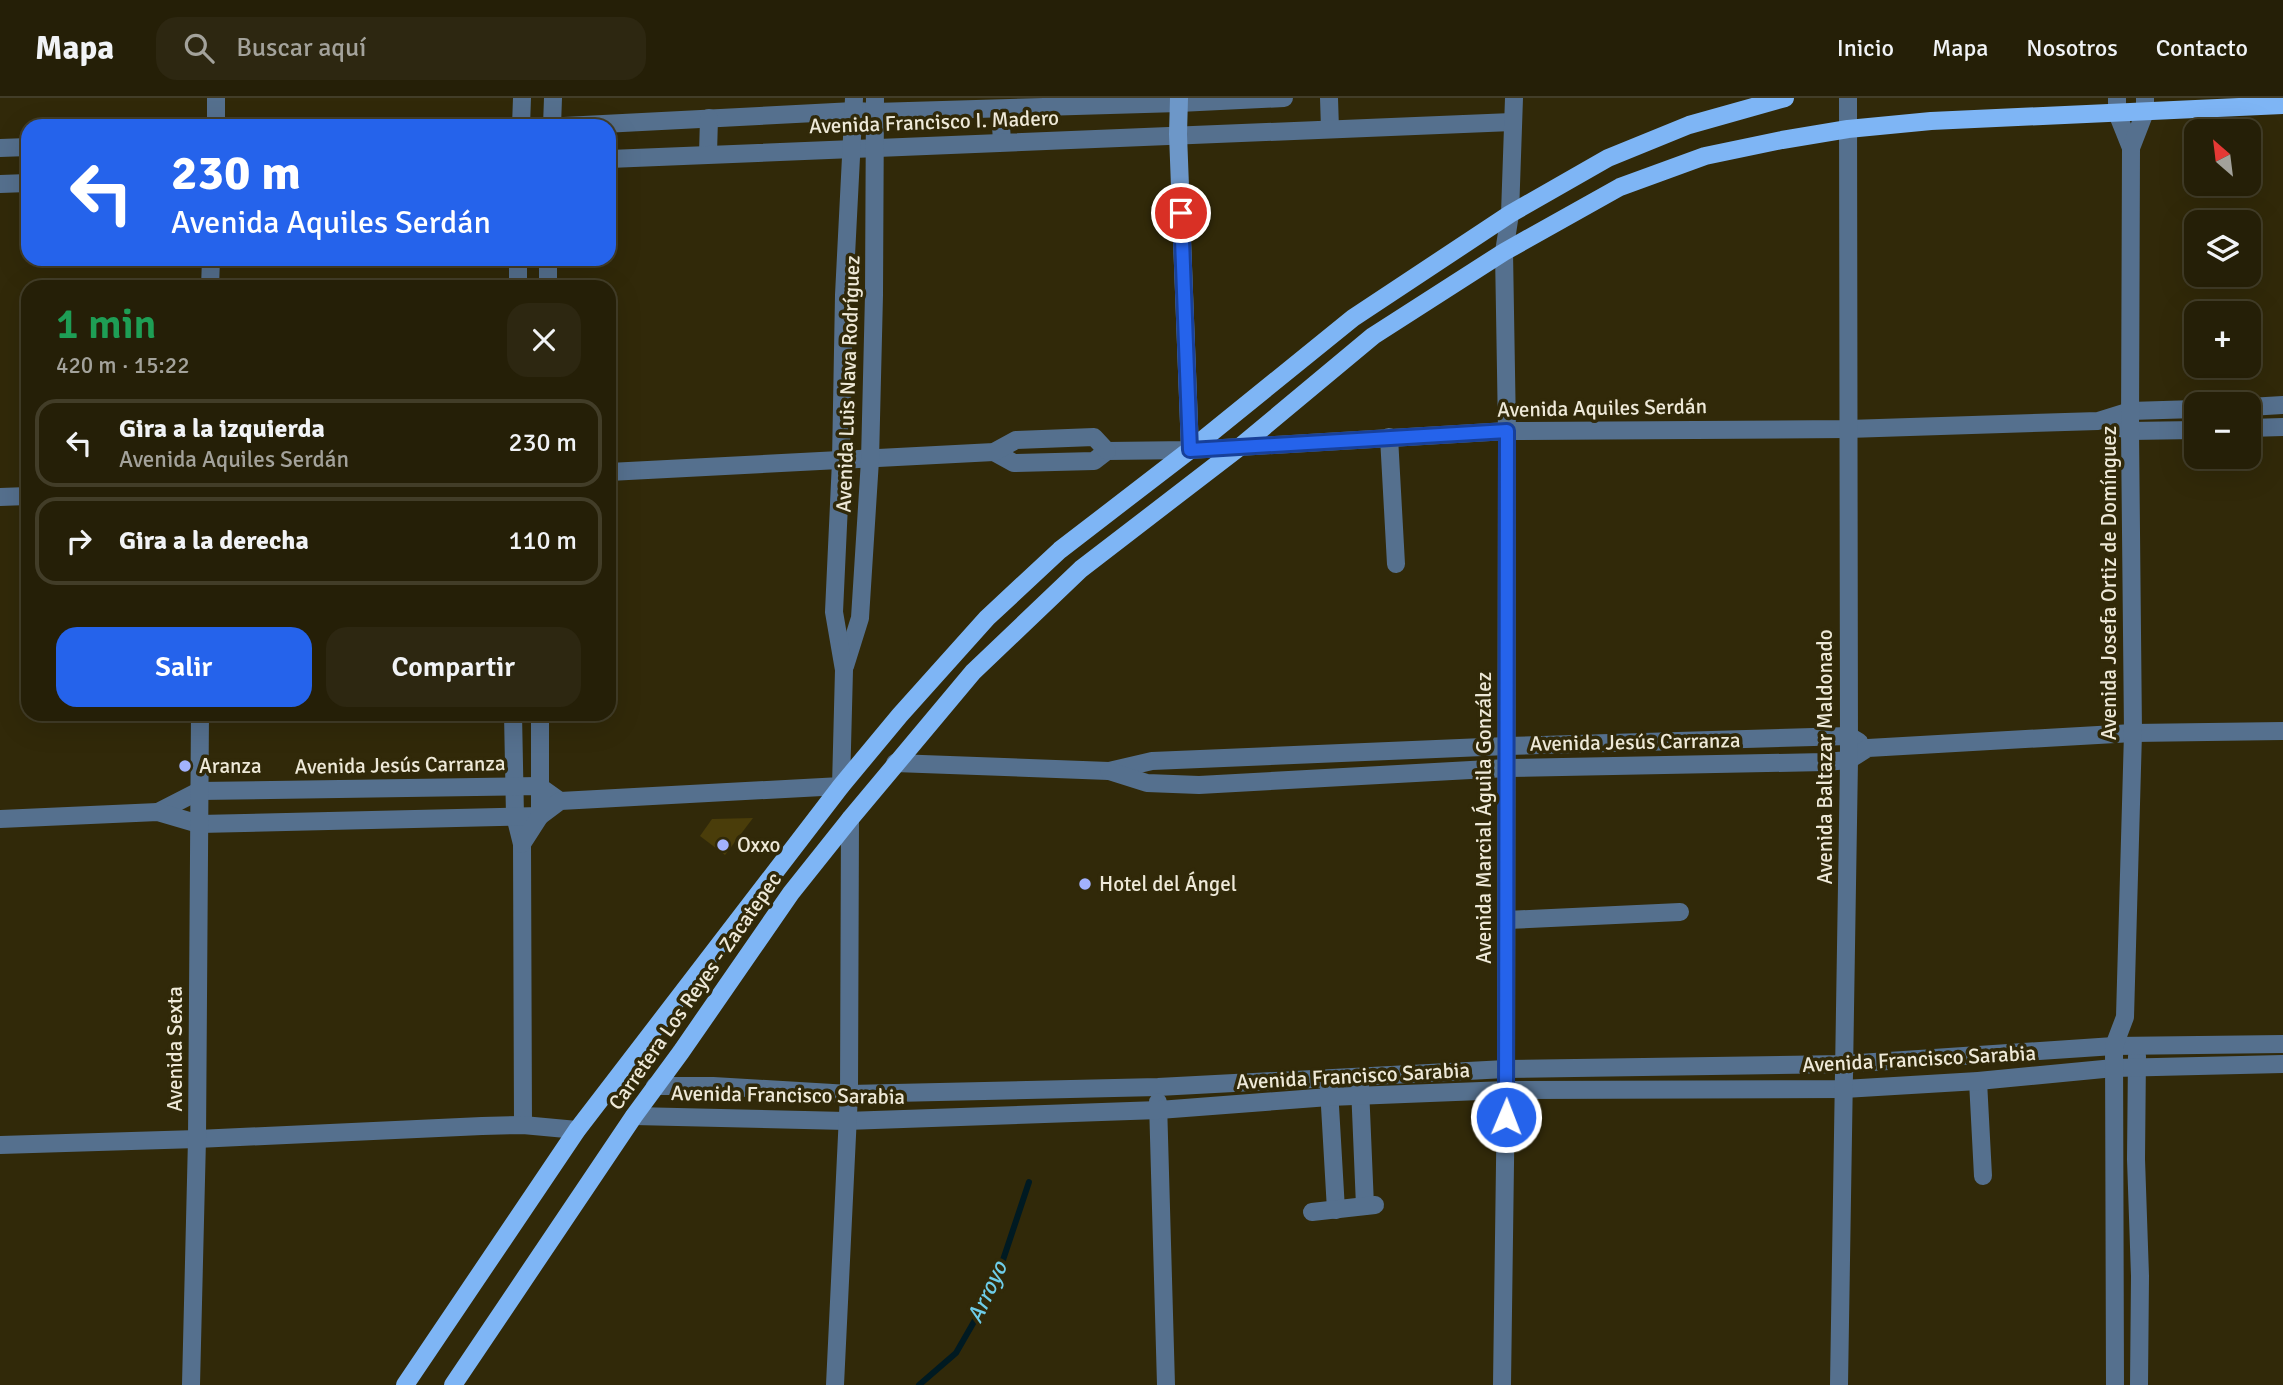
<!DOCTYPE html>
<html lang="es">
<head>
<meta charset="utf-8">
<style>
  body { margin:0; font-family:Signika,sans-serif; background:#2d2711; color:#f1f3f6; height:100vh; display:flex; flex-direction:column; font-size:26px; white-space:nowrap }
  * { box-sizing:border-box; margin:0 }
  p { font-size:23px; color:#a3a29b }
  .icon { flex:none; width:38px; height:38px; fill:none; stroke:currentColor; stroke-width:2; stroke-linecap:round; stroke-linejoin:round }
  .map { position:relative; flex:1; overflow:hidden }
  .side { position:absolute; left:21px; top:182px; width:595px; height:441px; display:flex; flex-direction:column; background:#251f07; border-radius:21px; box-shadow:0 7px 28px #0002,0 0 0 2px #423d28 }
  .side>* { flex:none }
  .top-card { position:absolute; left:21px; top:21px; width:595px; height:147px; border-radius:21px; box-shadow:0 7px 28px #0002,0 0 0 2px #423d28; background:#2563eb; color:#fff; overflow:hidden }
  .needle { width:46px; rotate:332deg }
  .buttons { position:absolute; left:2184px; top:21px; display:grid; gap:14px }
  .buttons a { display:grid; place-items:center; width:77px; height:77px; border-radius:14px; background:#251f07; box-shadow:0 7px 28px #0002,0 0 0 2px #423d28; font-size:35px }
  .pin { position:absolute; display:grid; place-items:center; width:60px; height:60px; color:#fff; margin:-30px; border:4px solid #fff; border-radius:50%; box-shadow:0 2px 7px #0007 }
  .me { position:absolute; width:77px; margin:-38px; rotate:1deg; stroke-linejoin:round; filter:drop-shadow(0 0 5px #0008) }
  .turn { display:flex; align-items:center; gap:24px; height:147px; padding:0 35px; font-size:32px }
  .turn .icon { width:91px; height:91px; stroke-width:2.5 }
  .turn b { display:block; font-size:49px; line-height:60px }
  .round { display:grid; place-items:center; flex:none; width:74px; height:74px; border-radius:21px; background:#2d2711 }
  .overview { display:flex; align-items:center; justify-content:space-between; height:119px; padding:0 35px }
  h1 { font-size:42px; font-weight:600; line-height:52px; color:#1e9e55 }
  .cta { display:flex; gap:14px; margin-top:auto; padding:14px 35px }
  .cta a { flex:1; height:80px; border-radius:21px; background:#2563eb; color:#fff; font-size:28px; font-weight:600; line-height:80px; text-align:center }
  .cta a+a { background:#2d2711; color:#f1f3f6 }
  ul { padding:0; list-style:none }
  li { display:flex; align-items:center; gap:21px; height:88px; margin:0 14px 10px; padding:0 21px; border:4px solid #423d28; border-radius:21px }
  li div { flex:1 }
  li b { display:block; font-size:26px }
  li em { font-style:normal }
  header { display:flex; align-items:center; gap:42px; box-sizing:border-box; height:98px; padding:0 35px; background:#251f07; border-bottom:2px solid #423d28 }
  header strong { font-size:33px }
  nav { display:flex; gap:38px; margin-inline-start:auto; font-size:24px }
  .search { width:490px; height:63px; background:#2d2711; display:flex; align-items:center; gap:18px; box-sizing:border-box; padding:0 24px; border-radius:21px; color:#a3a29b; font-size:26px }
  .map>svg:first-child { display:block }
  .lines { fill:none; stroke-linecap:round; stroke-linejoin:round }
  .stream { stroke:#001a22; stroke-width:6 }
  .building { fill:#4a3d0a }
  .street { stroke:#55708e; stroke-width:18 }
  .secondary { stroke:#6d97c8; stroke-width:18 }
  .primary { stroke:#7eb5f5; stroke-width:18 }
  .route-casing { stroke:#184099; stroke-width:18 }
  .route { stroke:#2563eb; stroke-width:12 }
  .poi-dot { fill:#a2b2fd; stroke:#312909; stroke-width:2.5 }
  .labels { text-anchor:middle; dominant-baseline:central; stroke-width:7; stroke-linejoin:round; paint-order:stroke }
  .street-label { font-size:21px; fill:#eee9d8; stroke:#312909 }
  .poi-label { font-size:21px; fill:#eee9d8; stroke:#312909; text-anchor:start }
  .water-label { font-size:23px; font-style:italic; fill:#6ecde8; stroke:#312909 }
</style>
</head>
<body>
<header>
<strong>Mapa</strong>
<div class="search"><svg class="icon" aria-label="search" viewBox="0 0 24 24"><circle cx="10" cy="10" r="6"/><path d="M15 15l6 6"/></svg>Buscar aquí</div>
<nav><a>Inicio</a><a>Mapa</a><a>Nosotros</a><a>Contacto</a></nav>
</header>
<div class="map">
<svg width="2283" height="1287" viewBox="0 0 2283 1287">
  <rect width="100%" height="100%" fill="#312909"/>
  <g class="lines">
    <polyline class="stream" points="919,1287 956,1255 994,1189 1029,1084"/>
  </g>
  <polygon class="building" points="753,720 725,757 700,738 712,721"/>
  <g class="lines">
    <g class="street">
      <polyline points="1329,0 1330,31"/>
      <polyline points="2117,0 2117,15 2131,50"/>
      <polyline points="1000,11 1002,44"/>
      <polyline points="216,28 216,0"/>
      <polyline points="521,28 522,0"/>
      <polyline points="552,28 553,0"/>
      <polyline points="564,28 854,13 875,14 1179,5 1284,0"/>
      <polyline points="0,50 28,49"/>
      <polyline points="708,56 709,20"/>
      <polyline points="609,61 1512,24"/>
      <polyline points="0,86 28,85"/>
      <polyline points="518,161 518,189"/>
      <polyline points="210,189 211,161"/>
      <polyline points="548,189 548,161"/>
      <polyline points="2249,309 2283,307"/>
      <polyline points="2121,330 2130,333 2196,332"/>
      <polyline points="2249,330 2283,329"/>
      <polyline points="1389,339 1396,466"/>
      <polyline points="994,354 1014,365 1094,363 1107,353 1190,352 1507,333 1848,331 2098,323 2130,313 2196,311"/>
      <polyline points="609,374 994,354 1016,342 1094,339 1107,353"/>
      <polyline points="0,399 28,398"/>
      <polyline points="845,568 860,520 870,362 874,197 875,0"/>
      <polyline points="513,616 515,718 522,746 523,1027"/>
      <polyline points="895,665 1109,673 1152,663 1507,648 1849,638 1859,644"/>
      <polyline points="1109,673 1147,685 1199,687 1507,670 1825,664 1849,662 1868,650 2133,635 2283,633"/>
      <polyline points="158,714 199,693 539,688 560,703"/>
      <polyline points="0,721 158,714 199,726 540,718 560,703 841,688 844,572 834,514 841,363 844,197 854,0"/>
      <polyline points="522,746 540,718 540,616"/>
      <polyline points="1507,822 1680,814"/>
      <polyline points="2137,958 2136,1061 2140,1178 2139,1287"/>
      <polyline points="1978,983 1983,1078"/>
      <polyline points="655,988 713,988 849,996 1158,989 1506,971 1844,966 2114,948 2283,946"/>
      <polyline points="1360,989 1365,1108"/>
      <polyline points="1329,991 1336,1112"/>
      <polyline points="1158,1004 1166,1287"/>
      <polyline points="634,1018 846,1023 1159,1012 1329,999 1506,992 1844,991 1978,983 2114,970 2283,966"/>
      <polyline points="0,1047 197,1041 482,1028 523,1027 577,1032"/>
      <polyline points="1312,1114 1375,1107"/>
      <polyline points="191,1287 197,1041 200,616"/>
      <polyline points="835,1287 849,996 850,721"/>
      <polyline points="1502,1287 1506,992 1507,333 1504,154 1510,116 1514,0"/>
      <polyline points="1839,1287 1849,662 1848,0"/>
      <polyline points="2115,1287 2114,948 2125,919 2133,635 2130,333 2131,50 2145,14 2145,0"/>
    </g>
    <polyline class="secondary" points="1179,0 1178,36 1190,352"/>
    <g class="primary">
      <polyline points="405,1287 577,1032 841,688 900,617 987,520 1060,452 1190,352 1353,220 1510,116 1608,60 1689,27 1785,0"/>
      <polyline points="453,1287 634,1018 681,954 791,795 850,721 973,574 1081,471 1241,348 1373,238 1504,154 1620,89 1705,58 1782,42 1848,31 1931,23 2283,7"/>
    </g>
  </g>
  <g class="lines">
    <defs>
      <polyline id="route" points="1181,115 1190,352 1507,333 1506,1019"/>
    </defs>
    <use href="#route" class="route-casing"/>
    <use href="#route" class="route"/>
  </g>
  <g class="poi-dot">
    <circle cx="185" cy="668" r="7"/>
    <circle cx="723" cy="747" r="7"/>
    <circle cx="1085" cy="786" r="7"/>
  </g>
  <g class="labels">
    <g class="street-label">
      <text transform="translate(934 24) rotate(-2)">Avenida Francisco I. Madero</text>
      <text transform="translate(848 286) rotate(-88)">Avenida Luis Nava Rodríguez</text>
      <text transform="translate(1602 310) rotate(-1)">Avenida Aquiles Serdán</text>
      <text transform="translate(2109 485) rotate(-90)">Avenida Josefa Ortiz de Domínguez</text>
      <text transform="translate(1635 644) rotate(-1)">Avenida Jesús Carranza</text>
      <text transform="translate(1825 659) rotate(-90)">Avenida Baltazar Maldonado</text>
      <text transform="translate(400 667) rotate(-1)">Avenida Jesús Carranza</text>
      <text transform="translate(1484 720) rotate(-90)">Avenida Marcial Águila González</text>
      <text transform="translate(695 893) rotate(-55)">Carretera Los Reyes - Zacatepec</text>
      <text transform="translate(175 951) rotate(-90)">Avenida Sexta</text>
      <text transform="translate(1919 961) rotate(-3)">Avenida Francisco Sarabia</text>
      <text transform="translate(1353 978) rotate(-3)">Avenida Francisco Sarabia</text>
      <text transform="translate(788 997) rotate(1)">Avenida Francisco Sarabia</text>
    </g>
    <g class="poi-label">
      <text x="199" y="668">Aranza</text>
      <text x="737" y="747">Oxxo</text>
      <text x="1099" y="786">Hotel del Ángel</text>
    </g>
    <g class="water-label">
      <text transform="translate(987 1194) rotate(-65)">Arroyo</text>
    </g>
  </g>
</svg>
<div class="buttons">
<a><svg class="needle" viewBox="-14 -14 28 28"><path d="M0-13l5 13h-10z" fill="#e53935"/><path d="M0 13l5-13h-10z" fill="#a3a29b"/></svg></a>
<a><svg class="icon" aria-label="layers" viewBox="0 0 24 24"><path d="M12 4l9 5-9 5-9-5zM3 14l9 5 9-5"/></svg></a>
<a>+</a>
<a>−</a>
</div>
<div class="pin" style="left:1181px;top:115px;background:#d93025"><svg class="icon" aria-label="arrive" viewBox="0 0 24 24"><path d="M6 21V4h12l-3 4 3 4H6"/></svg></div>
<svg class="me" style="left:1506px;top:1019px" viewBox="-20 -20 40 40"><circle r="17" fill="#2563eb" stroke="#fff" stroke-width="3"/><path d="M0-11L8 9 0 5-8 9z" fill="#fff"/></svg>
<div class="top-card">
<div class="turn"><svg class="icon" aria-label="left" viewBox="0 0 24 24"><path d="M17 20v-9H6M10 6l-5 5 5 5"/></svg><div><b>230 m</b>Avenida Aquiles Serdán</div></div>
</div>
<section class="side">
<div class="overview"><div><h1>1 min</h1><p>420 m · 15:22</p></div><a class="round"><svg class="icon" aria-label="close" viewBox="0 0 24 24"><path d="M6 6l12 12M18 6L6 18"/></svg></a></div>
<ul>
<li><svg class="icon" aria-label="left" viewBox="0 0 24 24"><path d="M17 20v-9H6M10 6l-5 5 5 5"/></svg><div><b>Gira a la izquierda</b><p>Avenida Aquiles Serdán</p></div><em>230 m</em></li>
<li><svg class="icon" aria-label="right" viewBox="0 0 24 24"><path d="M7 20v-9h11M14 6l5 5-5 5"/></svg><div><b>Gira a la derecha</b></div><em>110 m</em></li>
</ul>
<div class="cta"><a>Salir</a><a>Compartir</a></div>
</section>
</div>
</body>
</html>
